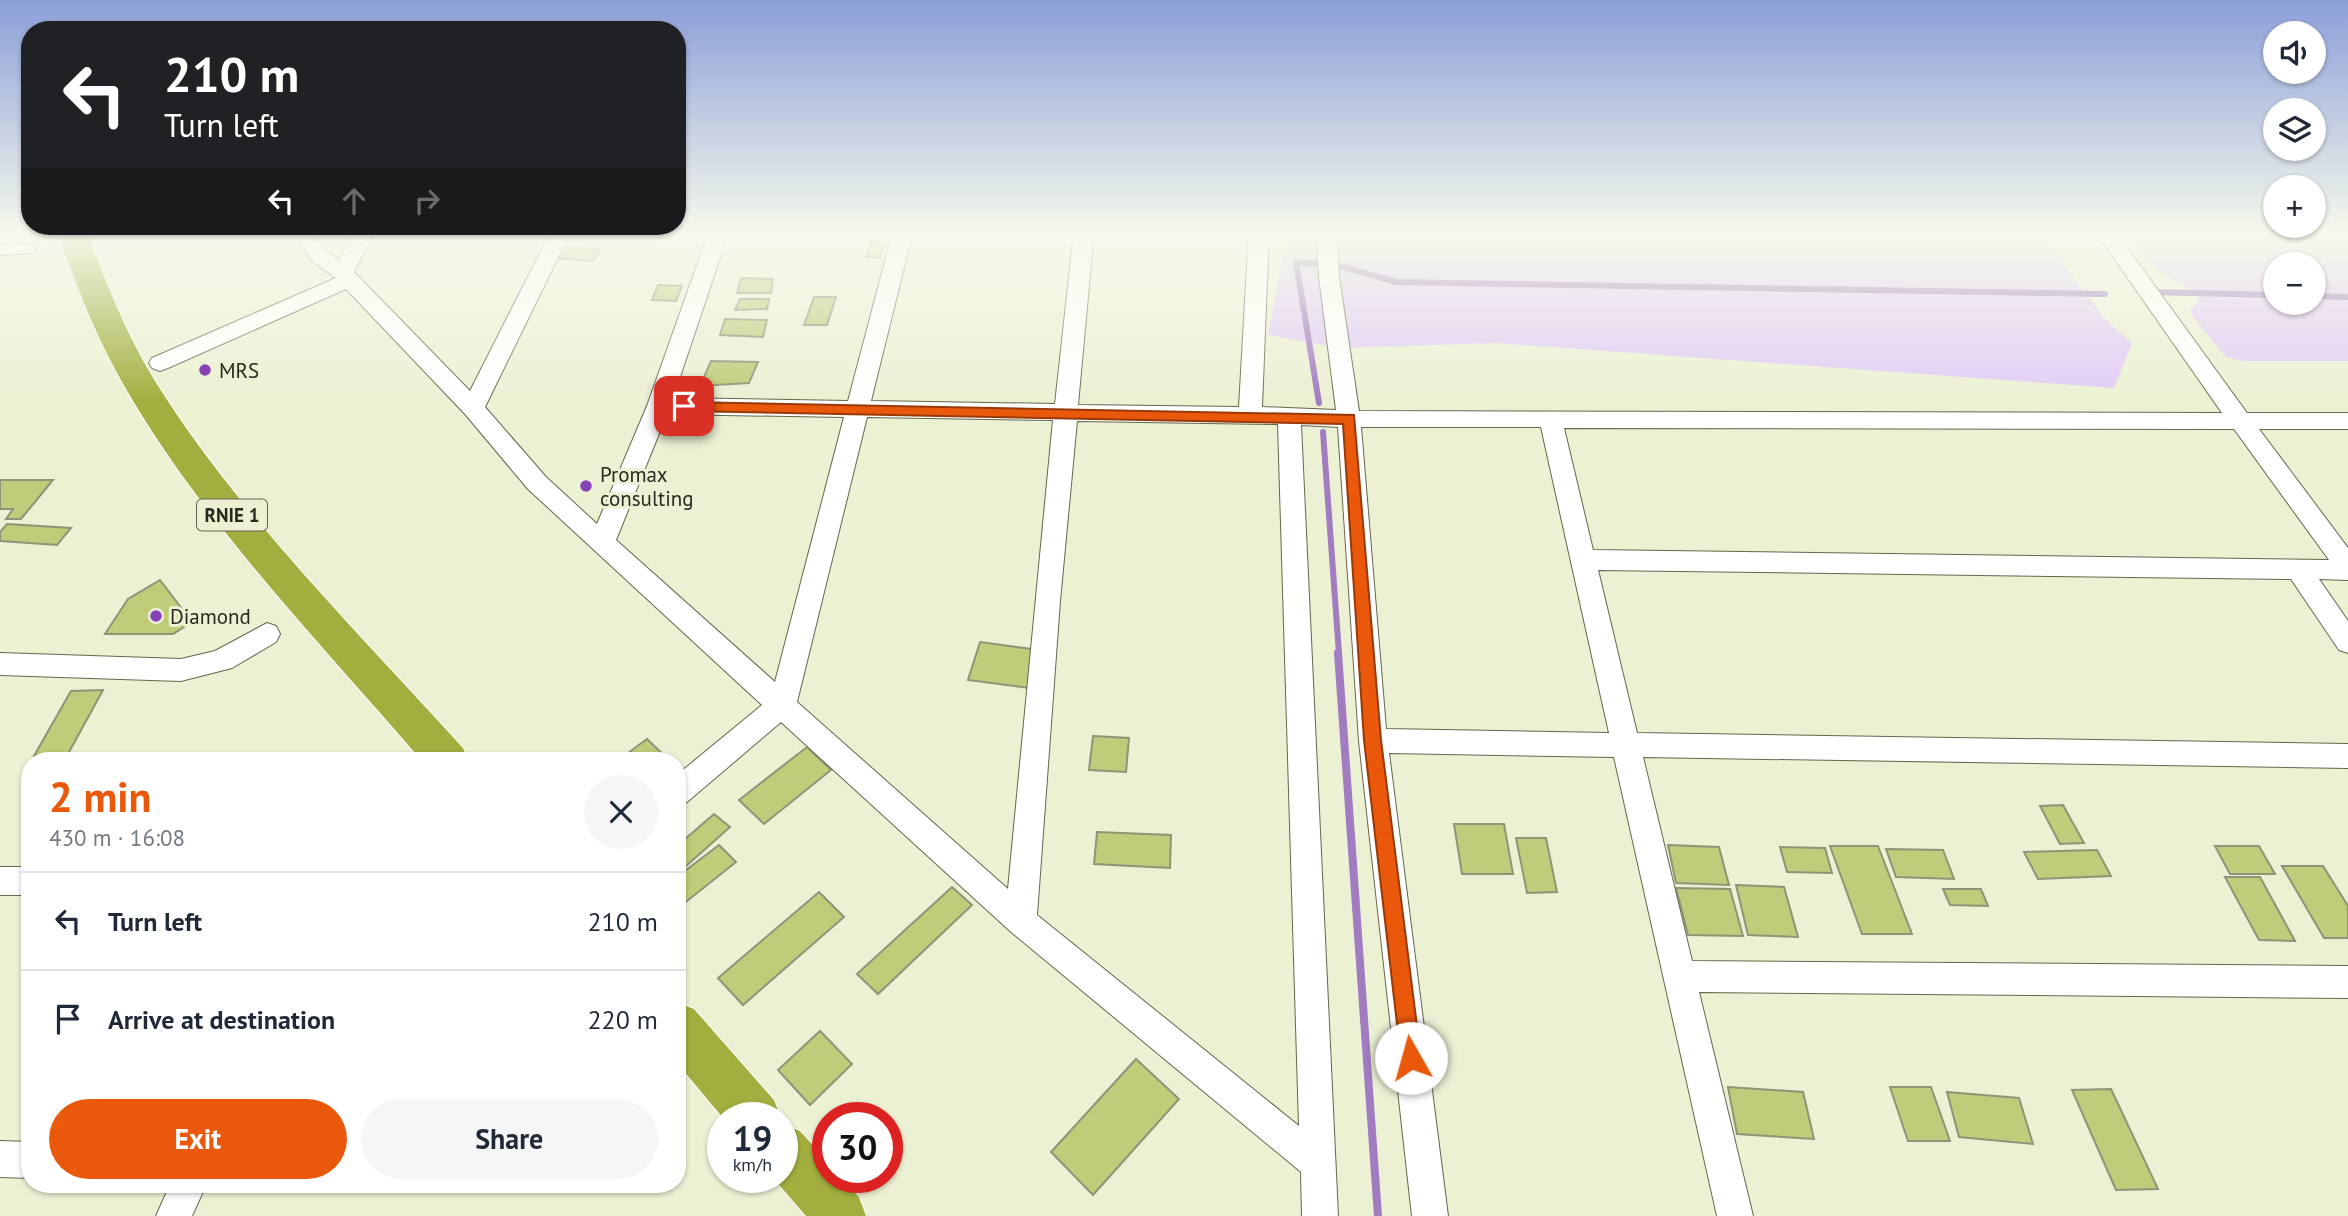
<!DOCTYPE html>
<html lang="en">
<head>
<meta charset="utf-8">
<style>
  body { margin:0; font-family:"PT Sans",sans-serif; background:#f6f6f7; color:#1f2937; height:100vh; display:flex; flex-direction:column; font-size:26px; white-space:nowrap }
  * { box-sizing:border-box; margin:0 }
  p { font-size:23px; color:#747a83 }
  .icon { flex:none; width:38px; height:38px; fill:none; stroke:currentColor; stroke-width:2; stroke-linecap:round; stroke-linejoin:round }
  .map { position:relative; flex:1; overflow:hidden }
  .details { position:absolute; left:21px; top:752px; width:665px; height:441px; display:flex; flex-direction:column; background:#fff; border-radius:28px; box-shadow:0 2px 5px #0004 }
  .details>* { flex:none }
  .guide { position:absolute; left:21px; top:21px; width:665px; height:214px; border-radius:28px; box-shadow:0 2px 5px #0004; background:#202124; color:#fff; overflow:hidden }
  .buttons { position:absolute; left:2263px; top:21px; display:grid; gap:14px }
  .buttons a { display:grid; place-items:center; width:63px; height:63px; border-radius:50%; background:#fff; box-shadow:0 2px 5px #0004; font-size:35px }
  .speed { position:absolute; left:707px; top:1102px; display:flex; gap:14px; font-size:35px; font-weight:700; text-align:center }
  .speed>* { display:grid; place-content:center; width:91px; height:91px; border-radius:50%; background:#fff; box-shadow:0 2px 5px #0004; line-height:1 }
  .speed small { font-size:18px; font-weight:400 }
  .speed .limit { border:10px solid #d22; background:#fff; color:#111 }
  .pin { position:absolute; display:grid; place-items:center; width:60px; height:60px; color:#fff; margin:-30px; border-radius:14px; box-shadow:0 4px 10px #0006 }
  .me { position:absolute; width:77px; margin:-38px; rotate:353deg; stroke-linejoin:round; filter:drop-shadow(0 0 5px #0008) }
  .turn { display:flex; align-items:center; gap:24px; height:147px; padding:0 28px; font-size:32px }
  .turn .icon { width:91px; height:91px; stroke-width:2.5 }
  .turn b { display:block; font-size:49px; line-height:60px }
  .lanes { display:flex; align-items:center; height:66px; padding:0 28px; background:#0003; justify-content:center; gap:35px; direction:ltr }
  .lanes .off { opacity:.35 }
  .round { display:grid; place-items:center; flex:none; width:74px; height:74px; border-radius:37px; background:#f6f6f7 }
  .summary { display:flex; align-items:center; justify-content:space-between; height:119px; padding:0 28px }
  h1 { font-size:42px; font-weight:700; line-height:52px; color:#ea580c }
  .button { display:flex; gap:14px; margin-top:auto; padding:14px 28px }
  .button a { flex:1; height:80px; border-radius:42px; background:#ea580c; color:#fff; font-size:28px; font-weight:700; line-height:80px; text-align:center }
  .button a+a { background:#f6f6f7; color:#1f2937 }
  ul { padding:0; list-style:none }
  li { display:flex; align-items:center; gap:21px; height:98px; padding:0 28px; border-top:2px solid #e0e1e3 }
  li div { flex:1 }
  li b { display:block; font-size:26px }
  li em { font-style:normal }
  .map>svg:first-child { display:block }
  .green { fill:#e2ccf6; fill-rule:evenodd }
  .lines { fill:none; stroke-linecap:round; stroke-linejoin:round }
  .stream-far1 { stroke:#a17cc0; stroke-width:6 }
  .stream { stroke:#a17cc0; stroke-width:8 }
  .building { fill:#bfcc79; stroke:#8f9479; stroke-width:2 }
  .street-casing { stroke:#63674e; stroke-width:2 }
  .highway-casing { stroke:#fff; stroke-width:2 }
  .street { fill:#fff; fill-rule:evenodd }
  .highway { fill:#a2af3f; fill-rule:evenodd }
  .route { fill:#ea580c; stroke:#983908; stroke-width:2 }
  .poi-dot { fill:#8642b6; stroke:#ecf1d4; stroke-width:2.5 }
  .labels { text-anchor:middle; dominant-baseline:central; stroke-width:6; stroke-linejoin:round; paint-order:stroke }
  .shield { fill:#ecf1d4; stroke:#626555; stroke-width:2 }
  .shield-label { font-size:19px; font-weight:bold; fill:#27291f }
  .poi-label { font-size:21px; fill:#27291f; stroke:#ecf1d4; text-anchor:start }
</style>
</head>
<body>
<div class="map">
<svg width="2348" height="1216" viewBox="0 0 2348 1216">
  <rect width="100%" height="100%" fill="#ecf1d4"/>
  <g class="green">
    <polygon points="1288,231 2004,231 2050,245 2103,317 2132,343 2114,388 1496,343 1341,348 1268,335"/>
    <path d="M2348 231V361H2243L2226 357 2192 316 2191 308 2198 303V293C2156 272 2154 271 2128 232ZM2275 264H2314V303H2275Z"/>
  </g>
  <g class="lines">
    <g class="stream-far1">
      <polyline points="2150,292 2275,295"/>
      <polyline points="2314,296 2348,297"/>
      <polyline points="1319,403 1296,262 1340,266 1396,282 2105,294"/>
      <polyline points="1323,432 1339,654"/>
    </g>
    <polyline class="stream" points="1338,653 1378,1216"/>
  </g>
  <g class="building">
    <polygon points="674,231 690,231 689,237 669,239"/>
    <polygon points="872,241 885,244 880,258 866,257"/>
    <polygon points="556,247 600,250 594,261 550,258"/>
    <polygon points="741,278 773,279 771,293 737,293"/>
    <polygon points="658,285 682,286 676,301 652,300"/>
    <polygon points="814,297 836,297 827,325 804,325"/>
    <polygon points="740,299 769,299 767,309 735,310"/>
    <polygon points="725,319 767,320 763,337 720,335"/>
    <polygon points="711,361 758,362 749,383 700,386"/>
    <polygon points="0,480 53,480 21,519 6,519 13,509 0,509"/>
    <polygon points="7,524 71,528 57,545 0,541 0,532"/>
    <polygon points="160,580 192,622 173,634 105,634 128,599"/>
    <polygon points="980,642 1039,650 1029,688 968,680"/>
    <polygon points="103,690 68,754 34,756 71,691"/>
    <polygon points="1093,736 1129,738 1126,772 1089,770"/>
    <polygon points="647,739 670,761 618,761 636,747"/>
    <polygon points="807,747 831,770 764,824 739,800"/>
    <polygon points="2063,805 2084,843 2060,844 2040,806"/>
    <polygon points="714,814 730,827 677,874 677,846"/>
    <polygon points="1454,824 1504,824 1513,874 1462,874"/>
    <polygon points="1097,832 1171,835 1170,868 1094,864"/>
    <polygon points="1516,838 1546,838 1557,892 1527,893"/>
    <polygon points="719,845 736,862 677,909 677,877"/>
    <polygon points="1668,845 1719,847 1729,885 1676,883"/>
    <polygon points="1830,846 1878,846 1912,934 1862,934"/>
    <polygon points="2215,846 2259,846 2275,874 2230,874"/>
    <polygon points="1780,847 1825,848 1832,873 1787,872"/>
    <polygon points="1886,849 1943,850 1954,879 1896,877"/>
    <polygon points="2097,850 2111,876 2038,879 2024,852"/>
    <polygon points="2282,866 2323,866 2348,906 2348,938 2324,938"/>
    <polygon points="2225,877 2260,877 2295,941 2259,940"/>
    <polygon points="1736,885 1784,887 1798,937 1748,935"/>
    <polygon points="952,887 972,905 878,994 857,974"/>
    <polygon points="1676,888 1730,889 1743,936 1688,935"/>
    <polygon points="1943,889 1981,889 1988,906 1950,905"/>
    <polygon points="819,892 844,917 743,1005 718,978"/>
    <polygon points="820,1031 852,1064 810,1105 778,1070"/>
    <polygon points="1136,1059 1179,1099 1093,1195 1051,1152"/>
    <polygon points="1728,1087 1803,1092 1814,1139 1737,1134"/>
    <polygon points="1890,1087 1931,1087 1950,1141 1908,1141"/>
    <polygon points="2111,1089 2158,1189 2116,1190 2072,1090"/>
    <polygon points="1947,1092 2019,1098 2033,1144 1959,1137"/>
  </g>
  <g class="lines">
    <defs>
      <g id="street">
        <path d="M292 231H312L326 251 339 260 355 231H375L354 272 470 391 551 231H571L485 407 546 477 597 524 647 406 709 231H729L673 398 848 401 893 231H913L871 401 1055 404 1074 231H1094L1078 405 1239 407 1249 231H1269L1262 407 1336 410 1319 277 1316 231H1336L1339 277 1359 411 2222 413 2095 231H2115L2247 413H2348V429H2259L2348 548V580L2319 579 2348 621V653L2339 650 2291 579 1598 570 1637 733 2348 744V768L1643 757 1692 961 2348 966V998L1699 992 1753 1216H1717L1614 757 1389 753 1448 1216H1412L1359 741 1338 427 1301 425 1338 1216H1302L1301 1172 1010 931 781 722 687 802 677 806V775L762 705 528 489 465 414 346 289 168 368 160 371 152 368 149 363 152 358 336 278 312 261ZM667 414 844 417 775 682 616 540ZM867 417 1053 420 1008 889 797 702ZM1077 421 1278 424 1299 1126 1037 915 1060 601ZM1361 427H1541L1609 733 1386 729ZM1564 428 2234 429 2329 560 1593 550Z"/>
        <polygon points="0,243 33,245 36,249 33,253 0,255"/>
        <polygon points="267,623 276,626 280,634 276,642 232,668 181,681 0,675 0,653 181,659 215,651"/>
        <rect x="0" y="867" width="30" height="28"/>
        <polygon points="0,1141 30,1142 30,1178 0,1177"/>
        <polygon points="170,1185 206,1185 192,1216 156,1216"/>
      </g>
      <g id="highway">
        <path d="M57 231H87C106 283 126 334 155 381 237 513 359 633 463 748L469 761H422C319 641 201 521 122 382 95 334 75 283 57 231Z"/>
        <polygon points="677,1002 694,1009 774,1100 781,1118 723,1118 677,1063"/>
        <polygon points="782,1124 800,1131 828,1162 828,1178 841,1178 859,1197 866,1216 806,1216 773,1178 782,1178"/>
      </g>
    </defs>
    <use href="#street" class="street-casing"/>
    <use href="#highway" class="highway-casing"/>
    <use href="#street" class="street"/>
    <use href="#highway" class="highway"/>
  </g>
  <linearGradient id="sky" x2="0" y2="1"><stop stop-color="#8b9ed8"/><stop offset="0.58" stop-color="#f6f9ec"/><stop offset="1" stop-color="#f6f9ec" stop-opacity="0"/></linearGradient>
  <rect width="2348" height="401" fill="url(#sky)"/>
  <polygon class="route" points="684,402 1354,415 1381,740 1421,1058 1418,1065 1411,1068 1404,1065 1401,1058 1364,740 1343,424 684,411 677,406"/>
  <g class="poi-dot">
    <circle cx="205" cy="370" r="7"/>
    <circle cx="586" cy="486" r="7"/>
    <circle cx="156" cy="616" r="7"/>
  </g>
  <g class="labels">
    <rect class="shield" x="197" y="499.5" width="70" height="31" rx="5"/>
    <g class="shield-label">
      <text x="232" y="515">RNIE 1</text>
    </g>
    <g class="poi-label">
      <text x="219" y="370">MRS</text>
      <text x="600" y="474">Promax<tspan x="600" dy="24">consulting</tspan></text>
      <text x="170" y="616">Diamond</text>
    </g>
  </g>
</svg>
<div class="buttons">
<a><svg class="icon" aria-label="sound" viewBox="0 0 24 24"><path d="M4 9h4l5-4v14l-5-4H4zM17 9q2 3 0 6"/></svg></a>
<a><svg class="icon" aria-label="layers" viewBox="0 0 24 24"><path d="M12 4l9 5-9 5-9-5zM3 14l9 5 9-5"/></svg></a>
<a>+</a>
<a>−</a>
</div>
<div class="speed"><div>19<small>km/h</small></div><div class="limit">30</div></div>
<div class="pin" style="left:684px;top:406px;background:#d93025"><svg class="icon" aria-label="arrive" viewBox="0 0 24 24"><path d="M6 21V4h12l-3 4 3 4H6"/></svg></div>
<svg class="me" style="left:1411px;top:1058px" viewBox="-20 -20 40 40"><circle r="19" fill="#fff"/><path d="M0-13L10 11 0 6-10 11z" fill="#ea580c"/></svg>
<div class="guide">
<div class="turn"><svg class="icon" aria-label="left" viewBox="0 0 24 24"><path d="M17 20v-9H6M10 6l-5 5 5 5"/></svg><div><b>210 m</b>Turn left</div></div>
<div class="lanes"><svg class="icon" aria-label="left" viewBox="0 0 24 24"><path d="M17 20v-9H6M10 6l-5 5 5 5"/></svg><svg class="icon off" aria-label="ahead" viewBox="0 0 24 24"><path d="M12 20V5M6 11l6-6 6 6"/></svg><svg class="icon off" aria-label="right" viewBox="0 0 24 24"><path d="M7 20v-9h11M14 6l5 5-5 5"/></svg></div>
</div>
<section class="details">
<div class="summary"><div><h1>2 min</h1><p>430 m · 16:08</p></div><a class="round"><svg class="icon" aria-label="close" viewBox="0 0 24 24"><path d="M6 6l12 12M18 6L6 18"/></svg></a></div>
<ul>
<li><svg class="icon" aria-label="left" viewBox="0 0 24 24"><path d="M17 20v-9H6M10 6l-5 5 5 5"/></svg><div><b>Turn left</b></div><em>210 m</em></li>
<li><svg class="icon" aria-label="arrive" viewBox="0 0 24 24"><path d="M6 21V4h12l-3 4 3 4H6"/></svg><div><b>Arrive at destination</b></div><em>220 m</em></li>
</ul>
<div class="button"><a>Exit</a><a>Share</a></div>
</section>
</div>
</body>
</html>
